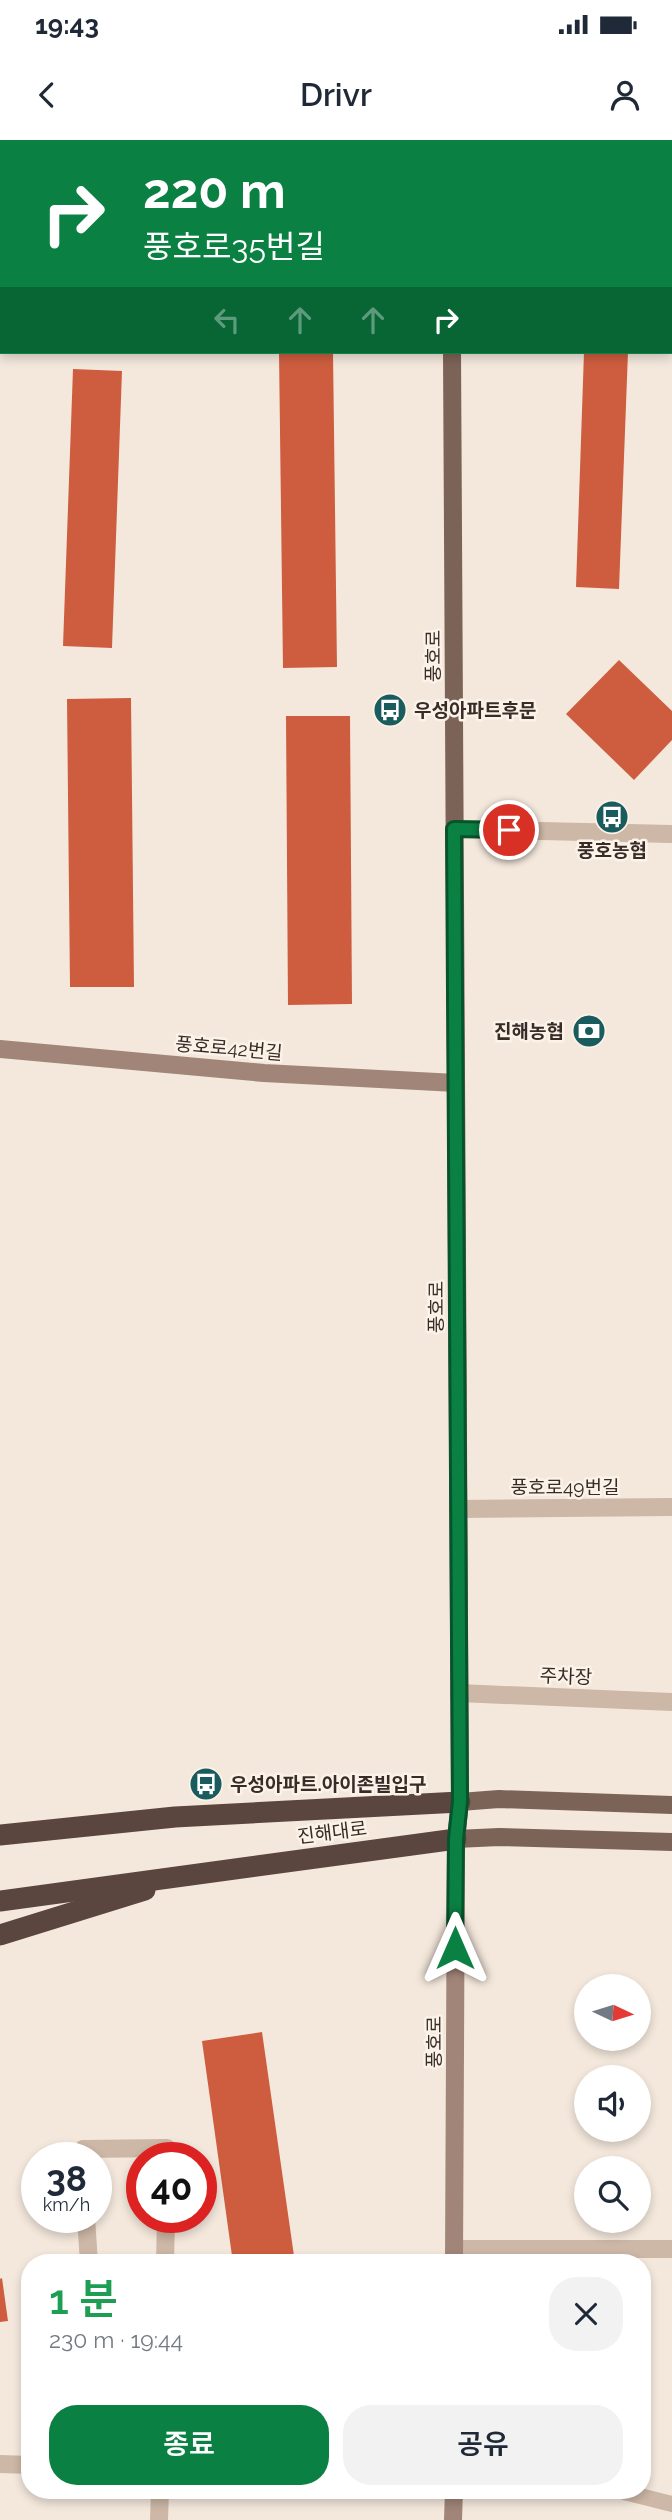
<!DOCTYPE html>
<html lang="ko">
<head>
<meta charset="utf-8">
<style>
  body { margin:0; font-family:Raleway,"Noto Sans KR",sans-serif; background:#f2f2f3; color:#1f2937; height:100vh; display:flex; flex-direction:column; font-size:26px; white-space:nowrap }
  * { box-sizing:border-box; margin:0 }
  p { font-size:23px; color:#747a83 }
  .icon { flex:none; width:38px; height:38px; fill:none; stroke:currentColor; stroke-width:2; stroke-linecap:round; stroke-linejoin:round }
  .map { position:relative; flex:1; overflow:hidden }
  .drawer { position:absolute; left:21px; top:2114px; width:630px; height:245px; display:flex; flex-direction:column; background:#fff; border-radius:28px; box-shadow:0 4px 10px #0003 }
  .drawer>* { flex:none }
  .top-card { position:absolute; left:0px; top:0px; width:672px; height:214px; box-shadow:0 4px 10px #0003; background:#0b8043; color:#fff; overflow:hidden }
  .needle { width:46px; rotate:94deg }
  .tools { position:absolute; left:574px; top:1834px; display:grid; gap:14px }
  .tools a { display:grid; place-items:center; width:77px; height:77px; border-radius:50%; background:#fff; box-shadow:0 4px 10px #0003; font-size:35px }
  .speed { position:absolute; left:21px; top:2002px; display:flex; gap:14px; font-size:35px; font-weight:700; text-align:center }
  .speed>* { display:grid; place-content:center; width:91px; height:91px; border-radius:50%; background:#fff; box-shadow:0 4px 10px #0003; line-height:1 }
  .speed small { font-size:18px; font-weight:400 }
  .speed .limit { border:10px solid #d22; background:#fff; color:#111 }
  .pin { position:absolute; display:grid; place-items:center; width:60px; height:60px; color:#fff; margin:-30px; border:4px solid #fff; border-radius:50%; box-shadow:0 2px 7px #0007 }
  .me { position:absolute; width:77px; margin:-38px; rotate:0deg; stroke-linejoin:round; filter:drop-shadow(0 0 5px #0008) }
  .turn { display:flex; align-items:center; gap:24px; height:147px; padding:0 28px; font-size:32px }
  .turn .icon { width:91px; height:91px; stroke-width:2.5 }
  .turn b { display:block; font-size:49px; line-height:60px }
  .lanes { display:flex; align-items:center; height:66px; padding:0 28px; background:#0003; justify-content:center; gap:35px; direction:ltr }
  .lanes .off { opacity:.35 }
  .round { display:grid; place-items:center; flex:none; width:74px; height:74px; border-radius:28px; background:#f2f2f3 }
  .overview { display:flex; align-items:center; justify-content:space-between; height:119px; padding:0 28px }
  h1 { font-size:42px; font-weight:600; line-height:52px; color:#1e9e55 }
  .button { display:flex; gap:14px; margin-top:auto; padding:14px 28px }
  .button a { flex:1; height:80px; border-radius:28px; background:#0b8043; color:#fff; font-size:28px; font-weight:600; line-height:80px; text-align:center }
  .button a+a { background:#f2f2f3; color:#1f2937 }
  .status { display:flex; justify-content:space-between; align-items:center; height:49px; padding:0 35px; background:#fff; direction:ltr }
  .status svg { height:19px; fill:currentColor }
  header { display:flex; justify-content:space-between; align-items:center; height:91px; padding:0 28px; background:#fff; font-size:32px; font-weight:600 }
  .map>svg:first-child { display:block }
  .building { fill:#ce5d3f }
  .lines { fill:none; stroke-linecap:round; stroke-linejoin:round }
  .lane { stroke:#cdb7a6; stroke-width:16 }
  .street { stroke:#cdb7a6; stroke-width:18 }
  .secondary { stroke:#a18578; stroke-width:18 }
  .primary { stroke:#7c6358; stroke-width:18 }
  .highway { stroke:#5a463e; stroke-width:21 }
  .route-casing { stroke:#07532c; stroke-width:18 }
  .route { stroke:#0b8043; stroke-width:12 }
  .labels { text-anchor:middle; dominant-baseline:central; stroke-width:5; stroke-linejoin:round; paint-order:stroke }
  .street-label { font-size:19px; fill:#392c28; stroke:#fbf2e8 }
  .poi-label { font-size:19px; font-weight:bold; fill:#392c28; stroke:#fbf2e8; text-anchor:start }
</style>
</head>
<body>
<div class="status"><b>19:43</b><svg viewBox="0 0 49 12"><path d="M0 12V9h3v3zM5 12V6h3v6zM10 12V3h3v9zM15 12V0h3v12zM26 1h20v11H26zM47 4h2v5h-2z"/></svg></div>
<header><svg class="icon" aria-label="back" viewBox="0 0 24 24"><path d="M15 5l-7 7 7 7"/></svg>Drivr<svg class="icon" aria-label="person" viewBox="0 0 24 24"><circle cx="12" cy="8" r="4"/><path d="M4 21q1-7 8-7t8 7"/></svg></header>
<div class="map">
<svg width="672" height="2380" viewBox="0 0 672 2380">
  <rect width="100%" height="100%" fill="#f4e8dc"/>
  <g class="building">
    <polygon points="279,212 333,212 337,527 283,528"/>
    <polygon points="584,212 628,212 619,449 576,447"/>
    <polygon points="73,229 122,231 112,508 63,506"/>
    <polygon points="619,520 672,571 672,600 634,640 566,574"/>
    <polygon points="131,558 134,847 70,847 67,559"/>
    <polygon points="286,576 350,576 352,864 288,865"/>
    <polygon points="262,1892 295,2123 233,2123 202,1901"/>
    <polygon points="2,2138 8,2181 0,2182 0,2139"/>
  </g>
  <g class="lines">
    <polyline class="lane" points="624,2352 672,2364"/>
    <g class="street">
      <polyline points="454,689 672,694"/>
      <polyline points="458,1369 672,1367"/>
      <polyline points="459,1553 672,1562"/>
      <polyline points="84,2018 83,2009 167,2008 167,2018"/>
      <polyline points="86,2077 89,2123"/>
      <polyline points="455,2109 672,2109"/>
      <polyline points="165,2123 166,2077"/>
      <polyline points="0,2324 30,2325"/>
      <polyline points="159,2380 160,2350"/>
    </g>
    <g class="secondary">
      <polyline points="0,909 264,933 456,943"/>
      <polyline points="454,2123 456,1699"/>
      <polyline points="453,2380 454,2350"/>
    </g>
    <g class="primary">
      <polyline points="451,0 451,2"/>
      <polyline points="452,212 460,1662 456,1699 499,1697 672,1702"/>
      <polyline points="460,1662 499,1659 672,1665"/>
    </g>
    <g class="highway">
      <polyline points="0,1695 175,1677 460,1662"/>
      <polyline points="0,1761 456,1699"/>
      <polyline points="0,1795 145,1750"/>
    </g>
  </g>
  <g class="lines">
    <defs>
      <polyline id="route" points="455,1808 456,1699 460,1661 454,689 509,690"/>
    </defs>
    <use href="#route" class="route-casing"/>
    <use href="#route" class="route"/>
  </g>
  <defs>
    <symbol id="bus-disc" viewBox="-11 -11 22 22"><circle r="9.5" fill="#1a5b5d" stroke="#fbf2e8"/><path d="M-5-6H5V4H4V6H2V4H-2V6H-4V4H-5ZM-3.5-4V0h7V-4ZM-3.5 1.2v1.5H-2V1.2ZM2 1.2v1.5H3.5V1.2Z" fill="#fff"/></symbol>
    <symbol id="bank-disc" viewBox="-11 -11 22 22"><circle r="9.5" fill="#1a5b5d" stroke="#fbf2e8"/><path d="M-6-4H6V4H-6ZM0-2.3a2.3 2.3 0 1 0 0 4.6a2.3 2.3 0 1 0 0-4.6Z" fill="#fff"/></symbol>
  </defs>
  <g fill-rule="evenodd">
    <use href="#bus-disc" x="371" y="551" width="38" height="38"/>
    <use href="#bus-disc" x="593" y="658" width="38" height="38"/>
    <use href="#bank-disc" x="570" y="872" width="38" height="38"/>
    <use href="#bus-disc" x="187" y="1625" width="38" height="38"/>
  </g>
  <g class="labels">
    <g class="street-label">
      <text transform="translate(433 516) rotate(-90)">풍호로</text>
      <text transform="translate(229 908) rotate(5)">풍호로42번길</text>
      <text transform="translate(436 1167) rotate(-90)">풍호로</text>
      <text x="565" y="1347">풍호로49번길</text>
      <text transform="translate(566 1536) rotate(2)">주차장</text>
      <text transform="translate(332 1692) rotate(-7)">진해대로</text>
      <text transform="translate(434 1902) rotate(-90)">풍호로</text>
    </g>
    <g class="poi-label">
      <text x="414" y="570">우성아파트후문</text>
      <text x="612" y="710" text-anchor="middle">풍호농협</text>
      <text x="564" y="891" text-anchor="end">진해농협</text>
      <text x="230" y="1644">우성아파트.아이존빌입구</text>
    </g>
  </g>
</svg>
<div class="tools">
<a><svg class="needle" viewBox="-14 -14 28 28"><path d="M0-13l5 13h-10z" fill="#e53935"/><path d="M0 13l5-13h-10z" fill="#747a83"/></svg></a>
<a><svg class="icon" aria-label="sound" viewBox="0 0 24 24"><path d="M4 9h4l5-4v14l-5-4H4zM17 9q2 3 0 6"/></svg></a>
<a><svg class="icon" aria-label="search" viewBox="0 0 24 24"><circle cx="10" cy="10" r="6"/><path d="M15 15l6 6"/></svg></a>
</div>
<div class="speed"><div>38<small>km/h</small></div><div class="limit">40</div></div>
<div class="pin" style="left:509px;top:690px;background:#d93025"><svg class="icon" aria-label="arrive" viewBox="0 0 24 24"><path d="M6 21V4h12l-3 4 3 4H6"/></svg></div>
<svg class="me" style="left:455px;top:1808px" viewBox="-20 -20 40 40"><path d="M0-17L14 15 0 8-14 15z" fill="#0b8043" stroke="#fff" stroke-width="4"/></svg>
<div class="top-card">
<div class="turn"><svg class="icon" aria-label="right" viewBox="0 0 24 24"><path d="M7 20v-9h11M14 6l5 5-5 5"/></svg><div><b>220 m</b>풍호로35번길</div></div>
<div class="lanes"><svg class="icon off" aria-label="left" viewBox="0 0 24 24"><path d="M17 20v-9H6M10 6l-5 5 5 5"/></svg><svg class="icon off" aria-label="ahead" viewBox="0 0 24 24"><path d="M12 20V5M6 11l6-6 6 6"/></svg><svg class="icon off" aria-label="ahead" viewBox="0 0 24 24"><path d="M12 20V5M6 11l6-6 6 6"/></svg><svg class="icon" aria-label="right" viewBox="0 0 24 24"><path d="M7 20v-9h11M14 6l5 5-5 5"/></svg></div>
</div>
<section class="drawer">
<div class="overview"><div><h1>1 분</h1><p>230 m · 19:44</p></div><a class="round"><svg class="icon" aria-label="close" viewBox="0 0 24 24"><path d="M6 6l12 12M18 6L6 18"/></svg></a></div>
<div class="button"><a>종료</a><a>공유</a></div>
</section>
</div>
</body>
</html>
